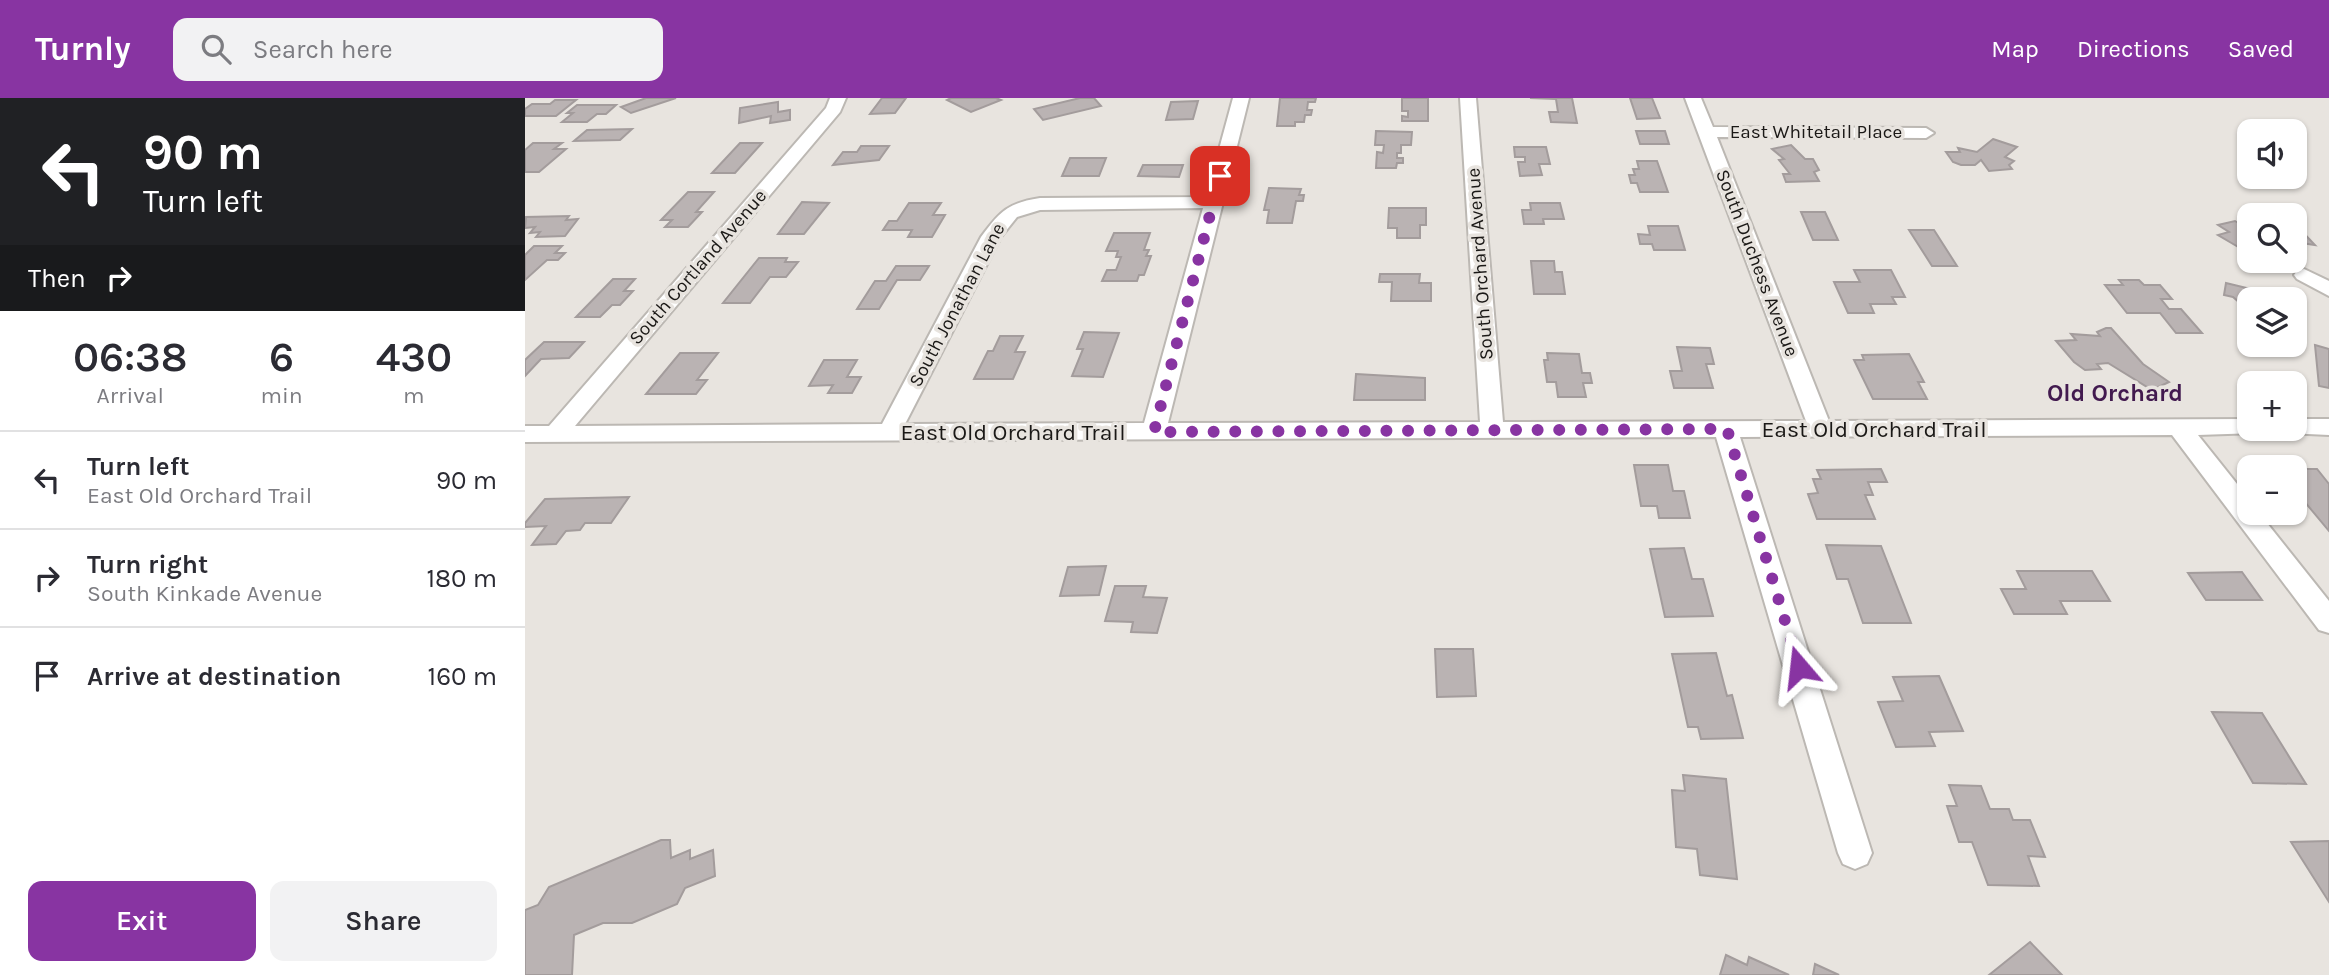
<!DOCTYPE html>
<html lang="en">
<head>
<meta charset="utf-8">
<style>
  body { margin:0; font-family:Karla,sans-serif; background:#f2f2f3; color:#2b2b33; height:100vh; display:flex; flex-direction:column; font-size:26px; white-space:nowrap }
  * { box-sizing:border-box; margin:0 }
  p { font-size:23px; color:#7c7c81 }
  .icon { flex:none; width:38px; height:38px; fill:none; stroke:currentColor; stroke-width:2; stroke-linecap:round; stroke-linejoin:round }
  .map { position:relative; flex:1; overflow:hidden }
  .panel { display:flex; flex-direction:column; background:#fff; width:525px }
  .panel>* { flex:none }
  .top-card { background:#202124; color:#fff; overflow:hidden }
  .buttons { position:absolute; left:1712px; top:21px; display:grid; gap:14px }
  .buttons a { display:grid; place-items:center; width:70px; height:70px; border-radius:14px; background:#fff; box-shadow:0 2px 5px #0004; font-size:35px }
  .pin { position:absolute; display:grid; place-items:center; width:60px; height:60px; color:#fff; margin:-30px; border-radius:14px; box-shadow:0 4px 10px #0006 }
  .me { position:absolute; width:77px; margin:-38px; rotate:343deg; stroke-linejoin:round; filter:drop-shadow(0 0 5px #0008) }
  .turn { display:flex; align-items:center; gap:24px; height:147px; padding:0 28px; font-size:32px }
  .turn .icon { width:91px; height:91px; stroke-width:2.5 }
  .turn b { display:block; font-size:49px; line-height:60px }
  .then { display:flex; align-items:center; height:66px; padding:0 28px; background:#0003; gap:14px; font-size:26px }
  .eta { display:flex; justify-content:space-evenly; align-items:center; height:119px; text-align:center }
  .eta b { font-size:42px; font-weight:600; line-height:49px }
  .cta { display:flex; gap:14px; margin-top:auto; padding:14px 28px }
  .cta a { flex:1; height:80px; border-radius:14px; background:#8834a2; color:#fff; font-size:28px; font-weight:600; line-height:80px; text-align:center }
  .cta a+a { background:#f2f2f3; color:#2b2b33 }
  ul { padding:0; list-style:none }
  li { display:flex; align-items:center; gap:21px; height:98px; padding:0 28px; border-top:2px solid #e1e1e2 }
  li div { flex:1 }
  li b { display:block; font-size:26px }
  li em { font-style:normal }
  header { display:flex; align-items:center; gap:42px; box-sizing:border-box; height:98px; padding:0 35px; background:#8834a2; color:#fff }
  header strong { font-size:33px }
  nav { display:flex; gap:38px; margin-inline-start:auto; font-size:24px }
  .search { width:490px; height:63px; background:#f2f2f3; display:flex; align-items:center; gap:18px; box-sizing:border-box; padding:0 24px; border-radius:14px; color:#7c7c81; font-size:26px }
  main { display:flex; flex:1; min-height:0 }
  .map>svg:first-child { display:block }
  .building { fill:#bab3b3; stroke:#a39c9c; stroke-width:2 }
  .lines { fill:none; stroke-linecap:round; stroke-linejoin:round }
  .street-casing { stroke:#bcb8b3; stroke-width:4 }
  .street { fill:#fff; fill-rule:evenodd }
  .route { stroke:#8834a2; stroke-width:12; stroke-dasharray:0 21.6 }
  .labels { text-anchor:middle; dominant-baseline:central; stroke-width:7; stroke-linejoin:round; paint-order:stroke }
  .far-street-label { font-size:19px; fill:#1a1816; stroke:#e8e4df }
  .street-label { font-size:23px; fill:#1a1816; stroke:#e8e4df }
  .neighbourhood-label { font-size:24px; font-weight:bold; fill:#421a4f; stroke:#e8e4df }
</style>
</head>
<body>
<header>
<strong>Turnly</strong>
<div class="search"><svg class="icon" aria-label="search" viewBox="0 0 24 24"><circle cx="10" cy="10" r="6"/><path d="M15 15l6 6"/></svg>Search here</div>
<nav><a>Map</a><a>Directions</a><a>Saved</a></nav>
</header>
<main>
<section class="panel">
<div class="top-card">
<div class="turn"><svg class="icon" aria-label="left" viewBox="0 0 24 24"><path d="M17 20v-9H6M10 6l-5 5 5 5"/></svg><div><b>90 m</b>Turn left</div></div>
<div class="then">Then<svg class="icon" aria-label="right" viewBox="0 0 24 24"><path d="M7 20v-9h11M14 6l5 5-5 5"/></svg></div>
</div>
<div class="eta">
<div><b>06:38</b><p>Arrival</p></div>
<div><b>6</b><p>min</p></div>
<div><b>430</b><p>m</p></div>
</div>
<ul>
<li><svg class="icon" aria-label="left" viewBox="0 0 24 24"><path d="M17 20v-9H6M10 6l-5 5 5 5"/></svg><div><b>Turn left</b><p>East Old Orchard Trail</p></div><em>90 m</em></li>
<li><svg class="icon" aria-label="right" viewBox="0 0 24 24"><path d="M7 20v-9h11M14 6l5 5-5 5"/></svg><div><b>Turn right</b><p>South Kinkade Avenue</p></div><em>180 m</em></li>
<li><svg class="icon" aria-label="arrive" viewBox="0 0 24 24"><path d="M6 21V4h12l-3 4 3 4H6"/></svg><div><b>Arrive at destination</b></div><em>160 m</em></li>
</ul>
<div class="cta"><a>Exit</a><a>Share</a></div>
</section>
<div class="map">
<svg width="1804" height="877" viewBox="0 0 1804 877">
  <rect width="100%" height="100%" fill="#e8e4df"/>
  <g class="building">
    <polygon points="121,0 151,0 106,15 96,9"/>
    <polygon points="357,0 381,0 370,15 345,16"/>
    <polygon points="426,0 471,0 476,2 446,14 422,2"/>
    <polygon points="555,0 569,0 576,8 518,22 509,11"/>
    <polygon points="755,0 791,0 790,4 783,4 782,12 787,12 786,17 780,17 779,24 770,24 770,28 752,28"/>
    <polygon points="877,0 903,0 903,23 877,23 877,18 883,19 883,13 877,13"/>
    <polygon points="1047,0 1052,25 1026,24 1024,14 1033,14 1031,1 1005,0"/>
    <polygon points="1105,0 1127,0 1135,20 1112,21"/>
    <polygon points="30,2 51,2 31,18 0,18 0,11 7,6 25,6"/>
    <polygon points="673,3 668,21 641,22 646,4"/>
    <polygon points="253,4 253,14 265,12 265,22 245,25 246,18 214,25 215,10"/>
    <polygon points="52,7 91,7 81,16 72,16 62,24 37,24 48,15 42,15"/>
    <polygon points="107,31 95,42 49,43 62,32"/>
    <polygon points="851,33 887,34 886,47 876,47 876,55 872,55 872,60 878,60 878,65 872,65 871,70 851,70 852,54 858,55 859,47 850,47"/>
    <polygon points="1111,33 1140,33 1144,46 1115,46"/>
    <polygon points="1468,41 1492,49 1480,59 1489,63 1484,67 1487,71 1464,73 1456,62 1450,67 1436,67 1428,64 1421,54 1435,54 1433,50 1452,54"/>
    <polygon points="8,45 37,45 29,51 41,51 14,74 0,74 0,52"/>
    <polygon points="215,45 237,45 210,75 187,75"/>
    <polygon points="1266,47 1280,61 1288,61 1294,72 1289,74 1294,83 1261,84 1258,76 1265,76 1254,62 1259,61 1247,51"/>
    <polygon points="336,48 364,48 354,62 308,67 318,54 332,54"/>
    <polygon points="989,49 1021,49 1025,66 1014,66 1017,77 995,78 993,64 1000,64 1000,59 990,59"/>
    <polygon points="545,60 581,60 574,78 537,78"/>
    <polygon points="1112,63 1132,63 1143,94 1115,94 1112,85 1106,85 1104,77 1110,77 1108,71 1114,71"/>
    <polygon points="618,67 658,67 654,79 613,78"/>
    <polygon points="744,90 776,91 774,97 779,97 778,103 771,103 767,125 742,125 744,112 739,112"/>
    <polygon points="163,94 189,94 171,114 177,114 163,129 140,129 147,122 136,122"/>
    <polygon points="277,104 304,105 279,136 253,136"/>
    <polygon points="384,105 416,105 408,117 420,117 407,139 383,139 387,132 358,132 364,123 372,123"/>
    <polygon points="1005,105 1035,105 1039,121 1018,121 1019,126 999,126 997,112 1006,112"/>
    <polygon points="864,110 901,110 901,127 895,127 895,140 872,140 872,130 863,130"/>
    <polygon points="1276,114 1300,114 1313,142 1288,142"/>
    <polygon points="44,118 41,122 53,121 40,138 11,139 15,134 5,135 10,129 0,130 1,119"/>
    <polygon points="1710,123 1724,131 1724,148 1715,150 1693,137 1704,134 1693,127"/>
    <polygon points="1123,128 1153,128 1160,152 1129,152 1127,146 1115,146 1113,136 1125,137"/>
    <polygon points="1769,128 1772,128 1790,147 1769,144"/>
    <polygon points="1384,132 1409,132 1432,168 1407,168"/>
    <polygon points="589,135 625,135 619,152 624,152 621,158 626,158 619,177 614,177 612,183 577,183 582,172 591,172 596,159 591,159 593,153 581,153"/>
    <polygon points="9,148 37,148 30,155 40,155 33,162 22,162 0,182 0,157"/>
    <polygon points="234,160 262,160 260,164 273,164 261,179 245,179 225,205 198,205"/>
    <polygon points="1006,163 1029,163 1030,174 1037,174 1040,196 1009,196"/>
    <polygon points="371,168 404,168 395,182 372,182 354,211 332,211 350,183 361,183"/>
    <polygon points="1329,172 1366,172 1380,199 1367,199 1371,206 1345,206 1349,215 1323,215 1309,184 1335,184"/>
    <polygon points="855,176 895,176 894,185 906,185 906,203 866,203 867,184 854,184"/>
    <polygon points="88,181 110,181 99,193 108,193 95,207 87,207 75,219 51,219"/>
    <polygon points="1594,182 1614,182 1619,187 1635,187 1647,201 1636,201 1644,211 1656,211 1677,235 1651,235 1635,215 1602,215 1580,187 1598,187"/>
    <polygon points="1701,185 1734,193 1733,201 1724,201 1724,213 1708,199 1699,197"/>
    <polygon points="1581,230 1586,230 1618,266 1644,284 1627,292 1583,265 1572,266 1576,271 1560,272 1549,264 1531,243 1551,242 1546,236 1575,238 1572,234"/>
    <polygon points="559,234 594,235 578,279 547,278 558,251 552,251"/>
    <polygon points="475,238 498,238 490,254 500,254 488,281 449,281 463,253 468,253"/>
    <polygon points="19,244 59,244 44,260 16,261 0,278 0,262"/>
    <polygon points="1790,247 1804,251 1804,290 1794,288"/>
    <polygon points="1152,249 1185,250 1189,266 1181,266 1188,290 1149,290 1145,273 1157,273"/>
    <polygon points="155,255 193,255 172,282 182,282 171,296 121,296"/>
    <polygon points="1022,255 1054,256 1057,275 1065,275 1067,285 1058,285 1061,299 1033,299 1031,284 1022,284 1019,262 1023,262"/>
    <polygon points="1384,256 1399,284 1393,284 1402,301 1348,301 1329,262 1339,262 1337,257"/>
    <polygon points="299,262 332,262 322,279 336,279 327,295 303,295 308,287 284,288"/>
    <polygon points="831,276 900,280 900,302 829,302"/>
    <polygon points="1109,367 1143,367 1148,393 1159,393 1165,420 1134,420 1132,408 1116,408"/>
    <polygon points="1356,371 1362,384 1343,384 1348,397 1340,397 1350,421 1292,421 1283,396 1293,395 1288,381 1296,381 1292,372"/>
    <polygon points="1769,371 1792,371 1804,386 1804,433 1769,391"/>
    <polygon points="104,399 86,425 60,425 55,432 41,433 31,446 7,447 21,428 0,429 0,425 20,401"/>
    <polygon points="1301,447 1356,448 1386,525 1338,525 1323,481 1312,481"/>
    <polygon points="1159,450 1167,481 1178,481 1188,518 1140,519 1125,451"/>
    <polygon points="581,468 574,497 535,498 543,469"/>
    <polygon points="1492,473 1567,473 1585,503 1535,503 1542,516 1489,516 1476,491 1501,491"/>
    <polygon points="1717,474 1737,502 1681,502 1663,475"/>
    <polygon points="590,488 621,488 618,499 642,500 632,535 606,534 608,524 580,523"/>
    <polygon points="910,551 948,551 951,598 912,599"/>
    <polygon points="1191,555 1202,598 1207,597 1218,640 1176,641 1173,629 1163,629 1147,556"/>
    <polygon points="1414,578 1438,633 1404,634 1410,648 1371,649 1353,604 1378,603 1368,579"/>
    <polygon points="1687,614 1737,615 1781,686 1728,685"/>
    <polygon points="1158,677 1201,681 1212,781 1175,777 1172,751 1151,749 1147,692 1160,693"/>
    <polygon points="1424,687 1456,688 1465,711 1484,711 1488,722 1505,722 1520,759 1503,758 1514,788 1463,787 1447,744 1434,744 1422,708 1432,708"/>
    <polygon points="136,742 145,742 146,760 165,752 165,761 188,752 190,778 160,790 152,806 107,825 78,825 49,837 47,877 0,877 0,812 13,807 24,789"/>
    <polygon points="1804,743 1804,804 1766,744"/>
    <polygon points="1505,844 1537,877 1464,877"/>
    <polygon points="1201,857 1222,867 1224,859 1264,877 1195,877"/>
    <polygon points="1290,866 1314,877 1288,877"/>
  </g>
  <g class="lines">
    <defs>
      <g id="street">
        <path d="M305 0H321L315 14 50 328 357 326 456 139C475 113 483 105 515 100L681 99 708 0H724L643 325 955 324 935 0H951L978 324 1281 323 1160 0H1176L1188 29 1401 30 1409 35 1401 40 1192 39 1304 323 1724 321V331H1735L1732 335 1673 337 1724 401V415H1734L1804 503V535L1794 532 1647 337 1215 339 1347 755 1342 766 1330 771 1318 766 1313 755 1191 339 0 344V328H24L301 10ZM678 110 619 325 380 326 476 139 492 119 515 112Z"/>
        <polygon points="1779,171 1804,183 1804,198 1772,181 1769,177 1772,173"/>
        <polygon points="1769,321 1804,321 1804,337 1761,335 1758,331 1769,331"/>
      </g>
    </defs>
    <use href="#street" class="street-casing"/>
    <use href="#street" class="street"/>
  </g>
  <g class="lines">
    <polyline class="route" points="695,78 629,334 1202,331 1274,569"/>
  </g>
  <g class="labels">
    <g class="far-street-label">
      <text x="1291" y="34">East Whitetail Place</text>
      <text transform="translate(1232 165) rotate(69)">South Duchess Avenue</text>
      <text transform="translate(955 166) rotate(-94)">South Orchard Avenue</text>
      <text transform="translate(173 169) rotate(-49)">South Cortland Avenue</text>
      <text transform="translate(432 207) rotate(-62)">South Jonathan Lane</text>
    </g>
    <g class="street-label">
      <text x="1349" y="331">East Old Orchard Trail</text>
      <text x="488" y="334">East Old Orchard Trail</text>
    </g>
    <g class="neighbourhood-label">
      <text x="1590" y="295">Old Orchard</text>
    </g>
  </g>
</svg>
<div class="buttons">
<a><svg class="icon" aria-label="sound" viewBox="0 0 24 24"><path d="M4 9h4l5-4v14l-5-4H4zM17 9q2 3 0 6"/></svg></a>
<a><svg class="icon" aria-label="search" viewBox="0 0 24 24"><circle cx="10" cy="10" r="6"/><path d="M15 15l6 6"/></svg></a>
<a><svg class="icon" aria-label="layers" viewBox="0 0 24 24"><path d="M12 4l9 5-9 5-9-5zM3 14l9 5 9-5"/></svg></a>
<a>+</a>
<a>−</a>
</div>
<div class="pin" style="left:695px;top:78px;background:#d93025"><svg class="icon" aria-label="arrive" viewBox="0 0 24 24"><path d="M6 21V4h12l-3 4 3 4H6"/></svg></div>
<svg class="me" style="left:1274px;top:569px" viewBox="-20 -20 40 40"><path d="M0-17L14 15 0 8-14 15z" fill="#8834a2" stroke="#fff" stroke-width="4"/></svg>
</div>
</main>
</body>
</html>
